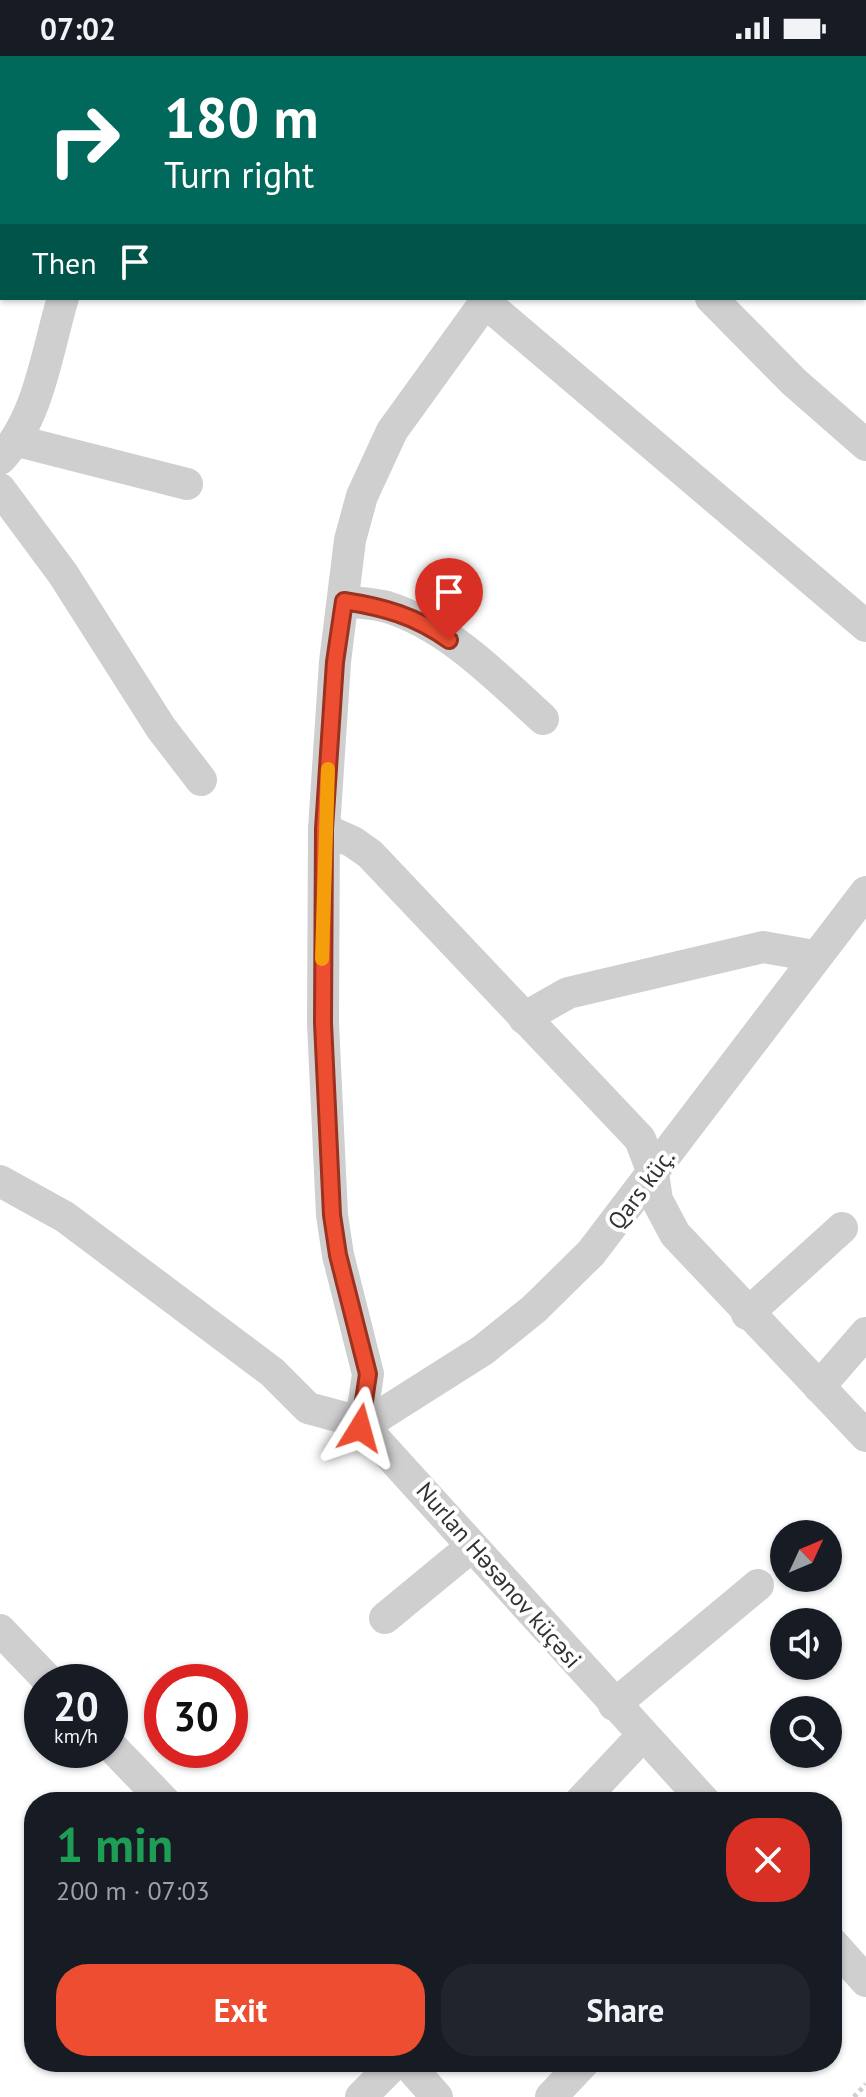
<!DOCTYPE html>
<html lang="en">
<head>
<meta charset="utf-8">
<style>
  body { margin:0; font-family:"PT Sans",sans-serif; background:#20242c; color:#f1f3f6; height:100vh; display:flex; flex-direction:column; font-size:30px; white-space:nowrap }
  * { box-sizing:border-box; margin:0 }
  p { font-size:26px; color:#9ea1a6 }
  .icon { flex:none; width:44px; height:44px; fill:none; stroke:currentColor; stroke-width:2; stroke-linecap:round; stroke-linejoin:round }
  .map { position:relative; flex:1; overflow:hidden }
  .sheet { position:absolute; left:24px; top:1736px; width:818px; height:280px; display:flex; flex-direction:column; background:#171b24; border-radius:32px; box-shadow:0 2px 6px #0004 }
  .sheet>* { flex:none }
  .hud { position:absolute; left:0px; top:0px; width:866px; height:244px; box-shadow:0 2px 6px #0004; background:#00695c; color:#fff; overflow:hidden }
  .needle { width:52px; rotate:46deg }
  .controls { position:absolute; left:770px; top:1464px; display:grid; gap:16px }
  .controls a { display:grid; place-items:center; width:72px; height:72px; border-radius:50%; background:#171b24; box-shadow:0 2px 6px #0004; font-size:40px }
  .speed { position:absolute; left:24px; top:1608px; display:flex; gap:16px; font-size:40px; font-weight:700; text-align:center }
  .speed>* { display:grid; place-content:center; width:104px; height:104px; border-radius:50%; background:#171b24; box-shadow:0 2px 6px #0004; line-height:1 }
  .speed small { font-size:20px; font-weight:400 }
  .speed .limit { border:12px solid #d22; background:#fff; color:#111 }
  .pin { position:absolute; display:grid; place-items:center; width:68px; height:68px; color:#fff; margin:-82px -34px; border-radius:50% 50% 50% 0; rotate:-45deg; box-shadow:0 0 8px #0007 }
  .pin .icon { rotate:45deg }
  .me { position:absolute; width:88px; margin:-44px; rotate:8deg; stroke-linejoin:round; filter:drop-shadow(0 0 6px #0008) }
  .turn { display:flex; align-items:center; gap:28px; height:168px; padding:0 32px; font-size:36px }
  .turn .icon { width:104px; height:104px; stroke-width:2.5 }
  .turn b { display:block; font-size:56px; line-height:68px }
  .then { display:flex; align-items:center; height:76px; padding:0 32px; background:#0003; gap:16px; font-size:30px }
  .round { display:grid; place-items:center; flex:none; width:84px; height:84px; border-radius:32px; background:#20242c }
  .head { display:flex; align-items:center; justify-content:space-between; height:136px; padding:0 32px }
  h1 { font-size:48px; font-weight:700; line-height:60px; color:#1e9e55 }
  .cta { display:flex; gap:16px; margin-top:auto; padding:16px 32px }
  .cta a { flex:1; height:92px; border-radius:32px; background:#ed4d30; color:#fff; font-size:32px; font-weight:700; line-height:92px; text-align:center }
  .cta a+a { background:#20242c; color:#f1f3f6 }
  .status { display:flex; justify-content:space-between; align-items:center; height:56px; padding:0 40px; background:#171b24; direction:ltr }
  .status svg { height:22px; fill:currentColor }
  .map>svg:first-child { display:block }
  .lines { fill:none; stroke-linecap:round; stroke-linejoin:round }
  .path { stroke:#cfcfcf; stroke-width:5; stroke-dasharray:4 4; stroke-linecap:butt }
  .minor { stroke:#cfcfcf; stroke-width:32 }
  .route-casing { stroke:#9a321f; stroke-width:20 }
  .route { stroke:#ed4d30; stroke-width:14 }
  .slow { stroke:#f59e0b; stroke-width:14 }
  .labels { text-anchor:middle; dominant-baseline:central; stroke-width:8; stroke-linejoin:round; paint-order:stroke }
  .street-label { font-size:24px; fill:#323232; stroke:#fff }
</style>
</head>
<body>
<div class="status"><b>07:02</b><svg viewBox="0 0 49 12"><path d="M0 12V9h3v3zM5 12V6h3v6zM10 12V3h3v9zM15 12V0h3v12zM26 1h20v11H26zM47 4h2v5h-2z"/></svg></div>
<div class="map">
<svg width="866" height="2041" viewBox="0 0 866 2041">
  <rect width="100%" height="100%" fill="#fff"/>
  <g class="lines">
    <polyline class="path" points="854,2041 866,2028"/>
    <g class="minor">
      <polyline points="138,2 139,0"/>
      <polyline points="448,2 449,0"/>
      <polyline points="689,2 692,0"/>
      <polyline points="864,42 866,40"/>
      <polyline points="711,242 794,326 866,389"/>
      <polyline points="486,247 866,570"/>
      <polyline points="18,385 187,428"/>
      <path d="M0 403C39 363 47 295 63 242"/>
      <polyline points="0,433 63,518 161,672 201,724"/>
      <path d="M344 545C358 547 373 547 387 551 448 570 497 621 543 663"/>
      <polyline points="324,773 353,786 370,798 640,1083 653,1117 657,1144 675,1178 866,1380"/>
      <polyline points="524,962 568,937 763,891 814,900"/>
      <polyline points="0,1125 65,1161 272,1316 308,1352 345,1362 374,1382 705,1746"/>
      <polyline points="747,1258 842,1172"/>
      <polyline points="819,1331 866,1277"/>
      <polyline points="360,1372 368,1318 338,1199 332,1159 323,967 324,773 335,606 350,484 362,440 392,375 488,242"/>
      <polyline points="360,1372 483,1294 534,1253 591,1197 866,836"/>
      <polyline points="385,1562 471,1491"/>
      <polyline points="0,1574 50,1626"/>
      <polyline points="614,1649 758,1529"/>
      <polyline points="110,1689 165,1746"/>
      <polyline points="580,1746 643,1679"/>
      <polyline points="832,1887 866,1925"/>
      <polyline points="406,2006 437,2041"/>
      <polyline points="361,2041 396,2006"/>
      <polyline points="551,2041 584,2006"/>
    </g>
  </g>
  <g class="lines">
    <defs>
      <path id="route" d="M360 1372 368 1318 338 1199 332 1159 323 967 324 773 335 606 344 545C383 551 416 560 449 584"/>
    </defs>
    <use href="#route" class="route-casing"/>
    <use href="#route" class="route"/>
    <polyline class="slow" points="322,903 328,713"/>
  </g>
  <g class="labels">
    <g class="street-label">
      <text transform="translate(641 1133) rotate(-53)">Qars küç.</text>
      <text transform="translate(499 1519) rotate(49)">Nurlan Həsənov küçəsi</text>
    </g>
  </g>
</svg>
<div class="controls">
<a><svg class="needle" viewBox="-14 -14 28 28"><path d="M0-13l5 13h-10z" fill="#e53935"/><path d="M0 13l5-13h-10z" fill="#9ea1a6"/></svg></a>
<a><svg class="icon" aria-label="sound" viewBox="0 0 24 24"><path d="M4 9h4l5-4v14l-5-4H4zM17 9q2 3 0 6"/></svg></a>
<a><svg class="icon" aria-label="search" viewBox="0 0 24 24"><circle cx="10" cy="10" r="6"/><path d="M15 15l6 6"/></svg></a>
</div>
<div class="speed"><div>20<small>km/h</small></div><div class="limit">30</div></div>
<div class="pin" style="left:449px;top:584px;background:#d93025"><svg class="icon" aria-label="arrive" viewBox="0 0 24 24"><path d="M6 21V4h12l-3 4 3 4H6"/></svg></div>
<svg class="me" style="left:360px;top:1372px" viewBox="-20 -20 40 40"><path d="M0-17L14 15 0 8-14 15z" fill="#ed4d30" stroke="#fff" stroke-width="4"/></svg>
<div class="hud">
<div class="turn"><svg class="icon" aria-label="right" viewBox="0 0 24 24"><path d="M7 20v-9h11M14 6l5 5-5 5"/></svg><div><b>180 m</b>Turn right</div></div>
<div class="then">Then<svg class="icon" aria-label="arrive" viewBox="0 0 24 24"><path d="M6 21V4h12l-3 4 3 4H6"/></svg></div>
</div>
<section class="sheet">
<div class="head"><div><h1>1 min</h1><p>200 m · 07:03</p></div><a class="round" style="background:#d93025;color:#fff"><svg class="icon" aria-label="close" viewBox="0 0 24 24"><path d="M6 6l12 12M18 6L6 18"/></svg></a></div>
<div class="cta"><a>Exit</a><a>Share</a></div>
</section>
</div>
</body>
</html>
